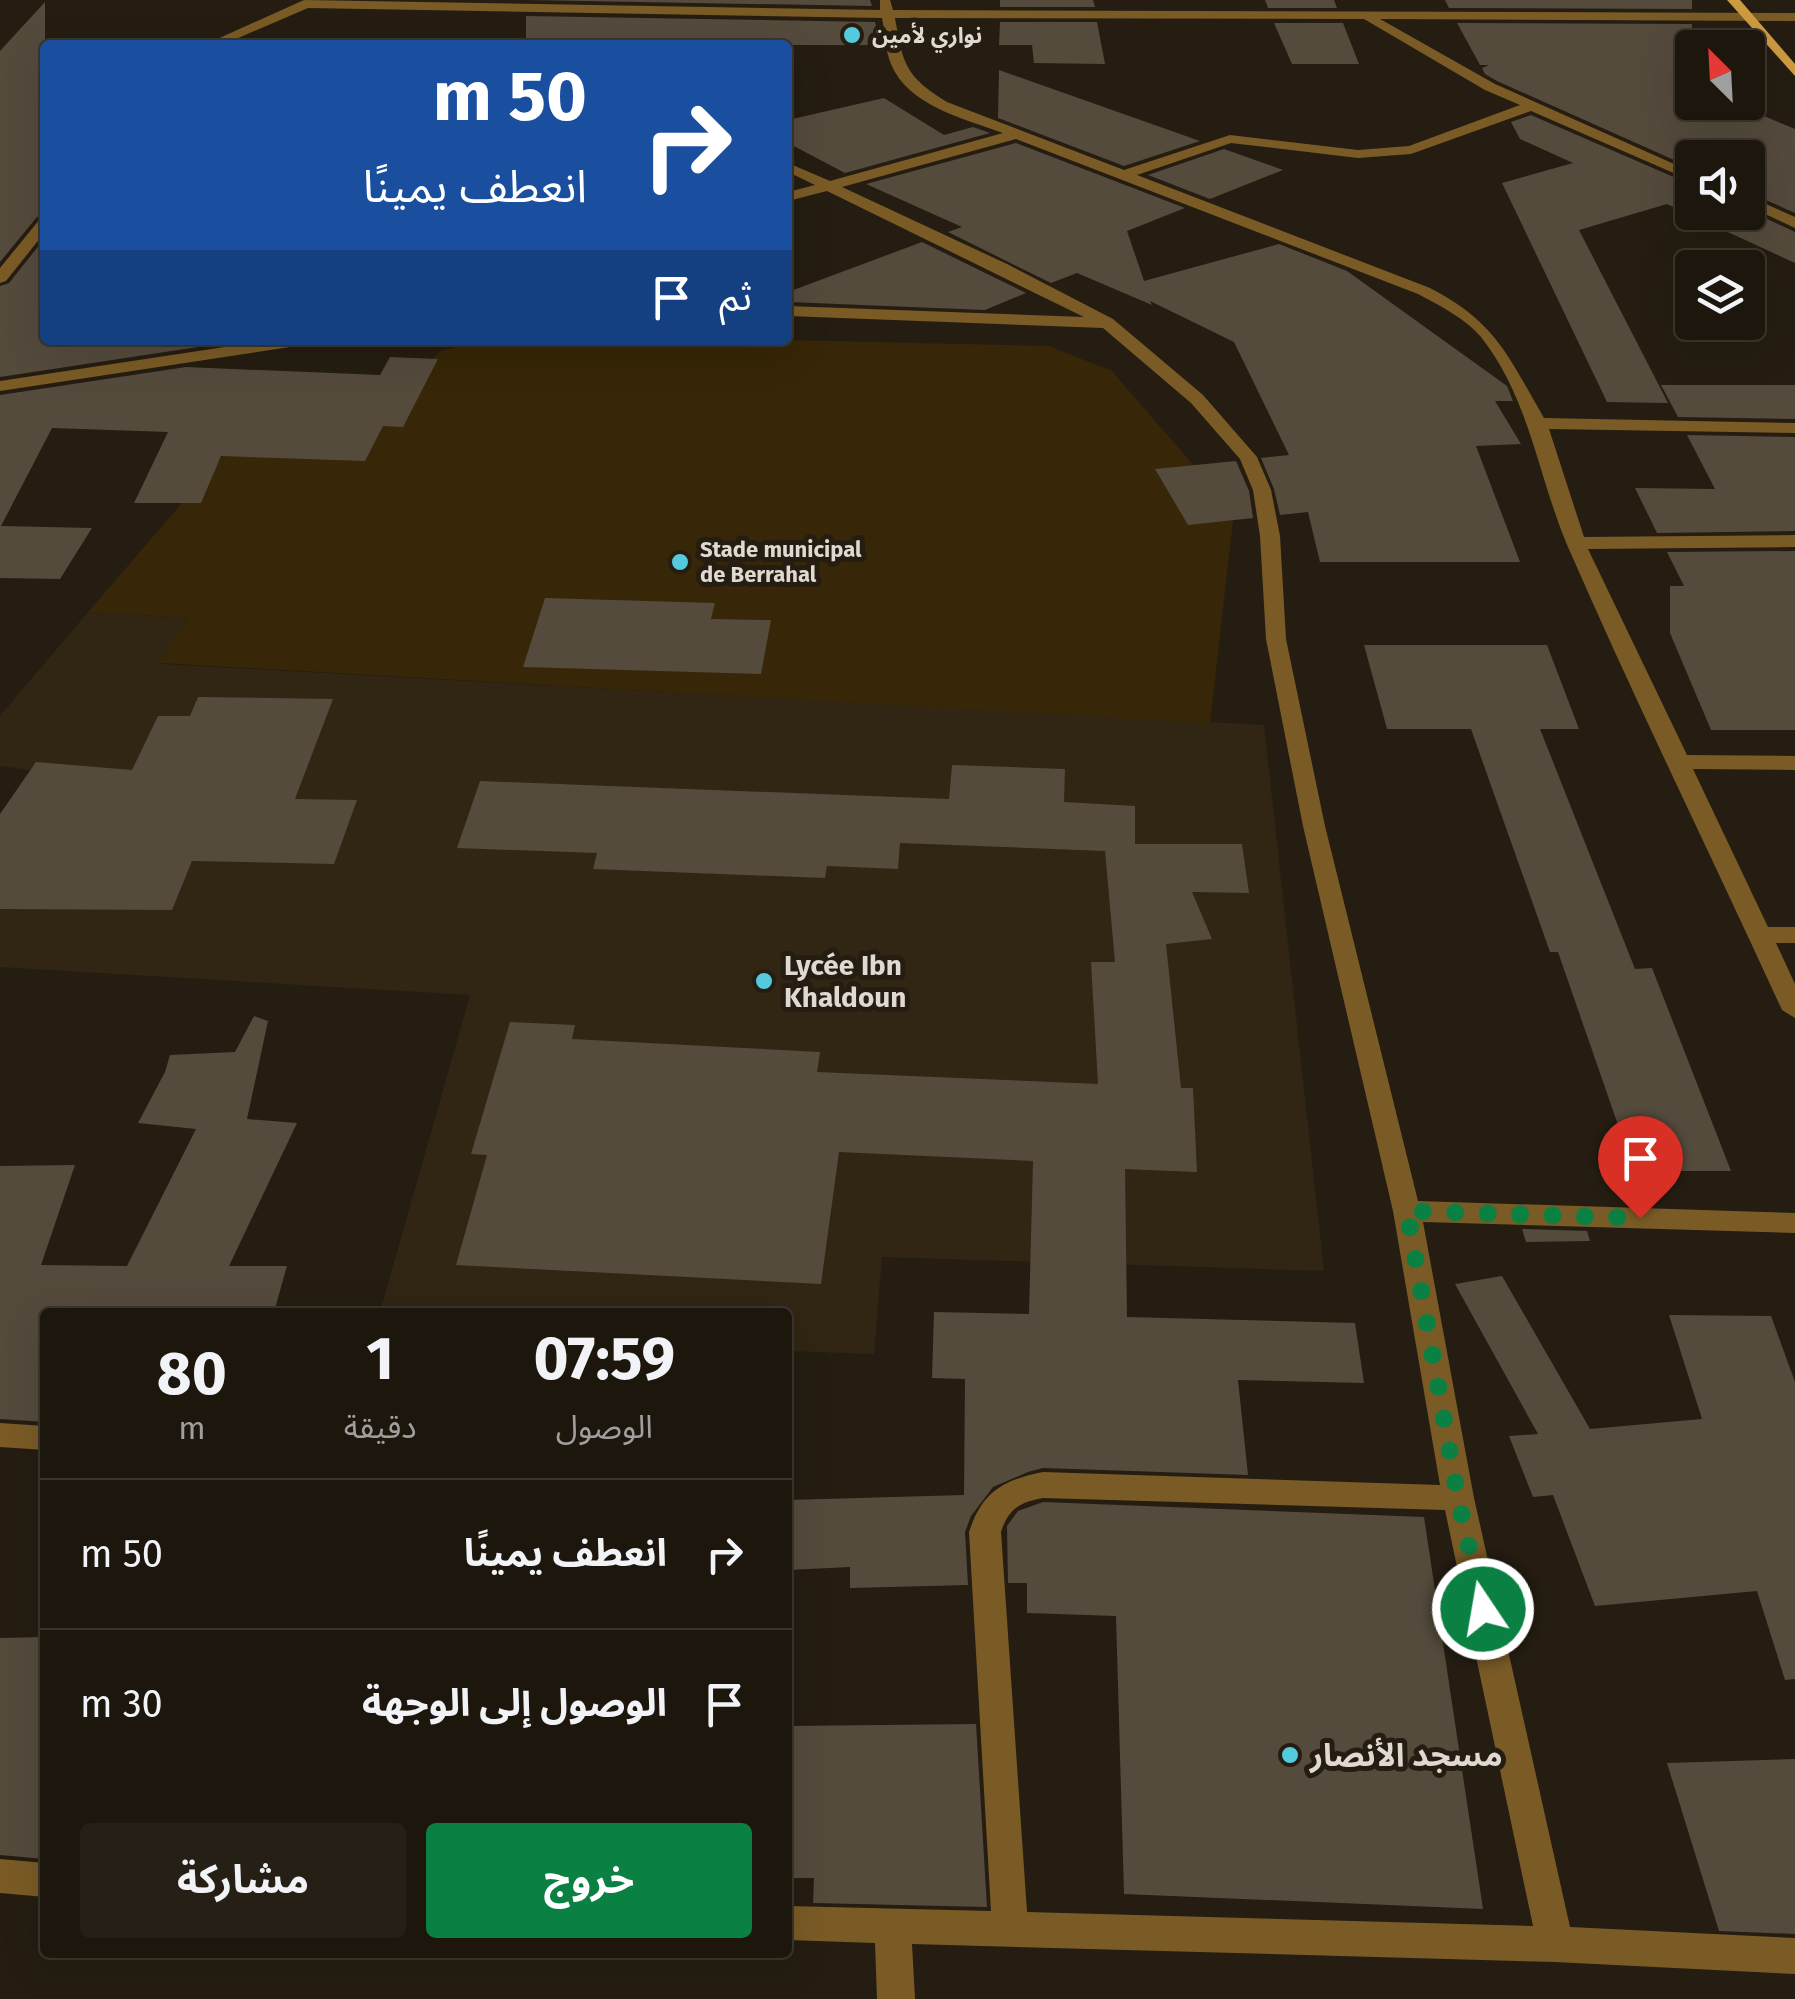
<!DOCTYPE html>
<html lang="ar">
<head>
<meta charset="utf-8">
<style>
  body { margin:0; font-family:"Fira Sans","Noto Sans Arabic",sans-serif; background:#251f16; color:#f1f3f6; direction:rtl; height:100vh; display:flex; flex-direction:column; font-size:38px; white-space:nowrap }
  * { box-sizing:border-box; margin:0 }
  p { font-size:32px; color:#a09f9d }
  .icon { flex:none; width:55px; height:55px; fill:none; stroke:currentColor; stroke-width:2; stroke-linecap:round; stroke-linejoin:round }
  .map { position:relative; flex:1; overflow:hidden; direction:ltr }
  .drawer { position:absolute; left:40px; top:1308px; width:752px; height:650px; display:flex; flex-direction:column; background:#1c160d; border-radius:10px; box-shadow:0 10px 40px #0002,0 0 0 2px #3a352e; direction:rtl }
  .drawer>* { flex:none }
  .hud { position:absolute; left:40px; top:40px; width:752px; height:305px; border-radius:10px; box-shadow:0 10px 40px #0002,0 0 0 2px #3a352e; direction:rtl; background:#1a4fa0; color:#fff; overflow:hidden }
  .needle { width:65px; rotate:336deg }
  .fabs { position:absolute; left:1675px; top:30px; display:grid; gap:20px }
  .fabs a { display:grid; place-items:center; width:90px; height:90px; border-radius:10px; background:#1c160d; box-shadow:0 10px 40px #0002,0 0 0 2px #3a352e; font-size:50px }
  .pin { position:absolute; display:grid; place-items:center; width:85px; height:85px; color:#fff; margin:-102px -42px; border-radius:50% 50% 50% 0; rotate:-45deg; box-shadow:0 0 10px #0007 }
  .pin .icon { rotate:45deg }
  .me { position:absolute; width:110px; margin:-55px; rotate:348deg; stroke-linejoin:round; filter:drop-shadow(0 0 8px #0008) }
  .turn { display:flex; align-items:center; gap:35px; height:210px; padding:0 40px; font-size:45px }
  .turn .icon { width:130px; height:130px; stroke-width:2.5 }
  .turn b { display:block; font-size:70px; line-height:85px }
  .then { display:flex; align-items:center; height:95px; padding:0 40px; background:#0003; gap:20px; font-size:38px }
  .eta { display:flex; justify-content:space-evenly; align-items:center; height:170px; text-align:center }
  .eta b { font-size:60px; font-weight:700; line-height:70px }
  .button { display:flex; gap:20px; margin-top:auto; padding:20px 40px }
  .button a { flex:1; height:115px; border-radius:10px; background:#0b8043; color:#fff; font-size:40px; font-weight:700; line-height:115px; text-align:center }
  .button a+a { background:#251f16; color:#f1f3f6 }
  ul { padding:0; list-style:none }
  li { display:flex; align-items:center; gap:30px; height:150px; padding:0 40px; border-top:2px solid #3a352e }
  li div { flex:1 }
  li b { display:block; font-size:38px }
  li em { font-style:normal }
  .map>svg:first-child { display:block }
  .built { fill:#312613 }
  .green { fill:#372607 }
  .building { fill:#544b3d }
  .lines { fill:none; stroke-linecap:round; stroke-linejoin:round }
  .minor { fill:#7a5b26; fill-rule:evenodd }
  .major { fill:#ce9b41; fill-rule:evenodd }
  .route { stroke:#0b8043; stroke-width:18; stroke-dasharray:0 32.4 }
  .poi-dot { fill:#54cadc; stroke:#251d11; stroke-width:4 }
  .labels { text-anchor:middle; dominant-baseline:central; stroke-width:10; stroke-linejoin:round; paint-order:stroke }
  .far-poi-label { font-size:22px; font-weight:bold; fill:#dfd9d1; stroke:#251d11; text-anchor:start }
  .poi-label { font-size:28px; font-weight:bold; fill:#dfd9d1; stroke:#251d11; text-anchor:start }
  .near-poi-label { font-size:32px; font-weight:bold; fill:#dfd9d1; stroke:#251d11; text-anchor:start }
</style>
</head>
<body>
<div class="map">
<svg width="1795" height="1999" viewBox="0 0 1795 1999">
  <rect width="100%" height="100%" fill="#251d11"/>
  <polygon class="built" points="88,612 189,618 162,664 1264,725 1324,1271 882,1257 874,1354 788,1351 788,1312 380,1312 470,995 0,967 0,871 60,774 0,766 0,716"/>
  <polygon class="green" points="489,340 788,340 1049,346 1112,371 1234,512 1210,723 160,663 189,618 88,612 226,452 333,457 440,351"/>
  <g class="building">
    <polygon points="526,0 870,0 872,6"/>
    <polygon points="1000,0 1093,0 1095,7 1000,7"/>
    <polygon points="1265,0 1334,0 1337,8 1268,8"/>
    <polygon points="1445,0 1692,0 1692,9 1449,8"/>
    <polygon points="45,2 45,214 37,217 0,262 0,51"/>
    <polygon points="526,16 875,22 881,45 526,45"/>
    <polygon points="1000,22 1097,22 1105,64 1034,63 1032,45 999,45"/>
    <polygon points="1274,23 1343,23 1359,64 1292,64"/>
    <polygon points="1457,23 1692,24 1692,121 1740,106 1795,129 1795,213 1748,192 1748,158 1692,158 1692,168 1497,81 1485,74 1482,68 1489,65 1480,65"/>
    <polygon points="999,70 1200,141 1124,166 998,118"/>
    <polygon points="884,98 944,135 973,127 990,133 845,173 788,143 788,120"/>
    <polygon points="1531,115 1692,185 1692,212 1748,210 1795,232 1795,263 1667,204 1579,230 1668,403 1607,402 1502,183 1573,163 1520,139 1511,122"/>
    <polygon points="1016,143 1185,208 1127,231 1144,281 1279,244 1347,271 1507,386 1513,401 1495,401 1521,444 1476,446 1520,562 1320,562 1308,512 1280,515 1274,489 1261,458 1289,455 1234,342 1150,301 1152,305 1077,273 1051,283 948,232 962,227 866,184"/>
    <polygon points="1224,149 1283,170 1210,199 1148,175"/>
    <polygon points="45,238 45,343 137,345 141,340 202,340 198,347 0,377 0,286 9,283"/>
    <polygon points="922,242 1026,293 985,310 788,302 788,292"/>
    <polygon points="390,357 438,359 403,427 383,426 365,461 221,456 201,503 134,503 168,432 52,428 1,526 92,528 60,579 0,578 0,395 186,367 380,375"/>
    <polygon points="1661,385 1795,385 1795,419 1678,417"/>
    <polygon points="1687,435 1795,437 1795,531 1657,533 1635,488 1715,489"/>
    <polygon points="1236,461 1249,491 1253,518 1188,525 1155,469"/>
    <polygon points="1795,551 1795,730 1711,730 1670,633 1670,586 1684,586 1667,552"/>
    <polygon points="545,598 715,603 711,619 771,620 761,674 523,667"/>
    <polygon points="1364,645 1547,645 1579,729 1540,729 1635,969 1652,968 1731,1171 1634,1171 1558,952 1550,952 1471,729 1387,729"/>
    <polygon points="198,697 333,699 295,799 357,800 334,864 192,861 172,910 0,909 0,814 36,762 132,770 158,716 190,716"/>
    <polygon points="952,765 1065,769 1064,802 1135,806 1135,844 1242,844 1249,893 1192,892 1212,939 1166,944 1181,1088 1193,1088 1197,1172 1125,1169 1127,1317 1355,1323 1364,1383 1238,1380 1248,1475 1043,1468 1028,1472 993,1487 971,1516 965,1532 968,1585 850,1588 850,1567 788,1570 788,1500 964,1495 965,1379 932,1378 934,1312 1029,1314 1033,1161 839,1152 821,1284 456,1265 487,1155 471,1154 510,1022 575,1025 572,1039 820,1052 817,1072 1098,1084 1091,962 1115,962 1105,851 900,843 898,869 827,866 825,878 593,869 597,853 457,848 480,781 949,799"/>
    <polygon points="254,1016 268,1021 247,1119 297,1123 229,1266 287,1266 274,1312 45,1312 45,1422 0,1419 0,1166 75,1165 41,1265 127,1266 196,1129 138,1123 165,1072 170,1055 235,1052"/>
    <polygon points="1522,1229 1587,1231 1590,1241 1526,1242"/>
    <polygon points="1502,1276 1590,1429 1702,1419 1669,1315 1771,1316 1795,1382 1795,1679 1785,1680 1757,1591 1595,1606 1553,1495 1533,1497 1509,1436 1538,1434 1455,1284"/>
    <polygon points="1043,1502 1424,1517 1483,1909 1124,1894 1116,1616 1027,1613 1027,1583 1008,1583 1007,1526 1018,1511"/>
    <polygon points="45,1637 45,1859 0,1855 0,1638"/>
    <polygon points="976,1724 987,1907 813,1903 814,1878 788,1878 788,1726"/>
    <polygon points="1795,1759 1795,1934 1719,1931 1667,1763"/>
  </g>
  <g class="lines">
    <g class="minor">
      <path d="M304 0 880 10V0H890L893 10 1795 13V21L1380 19 1495 84 1692 172V181L1531 111 1411 154 1358 158 1231 143 1137 175 1430 288C1496 322 1508 356 1544 418L1795 423V433L1549 429 1584 537 1795 535V547L1588 549 1687 755 1795 756V770L1693 769 1768 927H1795V943H1776L1795 984V1018L1782 1010C1711 855 1636 703 1568 547 1538 477 1530 399 1481 337 1465 318 1440 306 1418 294L1016 139 842 187 1007 264 1113 319 1203 395 1257 457 1271 490 1280 536 1286 639 1325 826 1418 1201 1795 1213V1233L1423 1222 1474 1498 1570 1927 1795 1938V1974L1555 1962 912 1944 915 1999H877L875 1943 788 1940V1906L991 1911 969 1532C982 1492 1003 1480 1043 1472L1440 1485 1393 1211 1303 826 1266 639 1260 536 1253 490 1240 459 1191 403 1103 328 788 316V306L1084 317 827 191 788 201V192L815 185 788 172V163L830 181 1003 133C965 119 908 106 891 64 885 50 885 33 882 18L308 8 222 45H204ZM895 18 1364 19 1485 90 1520 105 1409 146 1358 150 1230 135 1124 170 947 102C905 76 903 64 895 18ZM1043 1498 1445 1510 1533 1926 1027 1912 1001 1532C1008 1509 1020 1502 1043 1498Z"/>
      <polygon points="1748,196 1795,217 1795,228 1748,206"/>
      <polygon points="45,217 45,232 6,281 0,283 0,268 40,219"/>
      <polygon points="270,340 311,340 303,345 0,391 0,381"/>
      <polygon points="0,1423 45,1426 45,1450 0,1447"/>
      <polygon points="0,1859 45,1863 45,1897 0,1893"/>
    </g>
    <polygon class="major" points="1727,0 1740,0 1795,64 1795,76"/>
  </g>
  <g class="lines">
    <polyline class="route" points="1483,1609 1458,1498 1407,1211 1640,1218"/>
  </g>
  <g class="poi-dot">
    <circle cx="852" cy="35" r="10"/>
    <circle cx="680" cy="562" r="10"/>
    <circle cx="764" cy="981" r="10"/>
    <circle cx="1290" cy="1755" r="10"/>
  </g>
  <g class="labels">
    <g class="far-poi-label">
      <text x="872" y="35">نواري لأمين</text>
      <text x="700" y="549">Stade municipal<tspan x="700" dy="25">de Berrahal</tspan></text>
    </g>
    <g class="poi-label">
      <text x="784" y="965">Lycée Ibn<tspan x="784" dy="32">Khaldoun</tspan></text>
    </g>
    <g class="near-poi-label">
      <text x="1310" y="1755">مسجد الأنصار</text>
    </g>
  </g>
</svg>
<div class="fabs">
<a><svg class="needle" viewBox="-14 -14 28 28"><path d="M0-13l5 13h-10z" fill="#e53935"/><path d="M0 13l5-13h-10z" fill="#a09f9d"/></svg></a>
<a><svg class="icon" aria-label="sound" viewBox="0 0 24 24"><path d="M4 9h4l5-4v14l-5-4H4zM17 9q2 3 0 6"/></svg></a>
<a><svg class="icon" aria-label="layers" viewBox="0 0 24 24"><path d="M12 4l9 5-9 5-9-5zM3 14l9 5 9-5"/></svg></a>
</div>
<div class="pin" style="left:1640px;top:1218px;background:#d93025"><svg class="icon" aria-label="arrive" viewBox="0 0 24 24"><path d="M6 21V4h12l-3 4 3 4H6"/></svg></div>
<svg class="me" style="left:1483px;top:1609px" viewBox="-20 -20 40 40"><circle r="17" fill="#0b8043" stroke="#fff" stroke-width="3"/><path d="M0-11L8 9 0 5-8 9z" fill="#fff"/></svg>
<div class="hud">
<div class="turn"><svg class="icon" aria-label="right" viewBox="0 0 24 24"><path d="M7 20v-9h11M14 6l5 5-5 5"/></svg><div><b>50 m</b>انعطف يمينًا</div></div>
<div class="then">ثم<svg class="icon" aria-label="arrive" viewBox="0 0 24 24"><path d="M6 21V4h12l-3 4 3 4H6"/></svg></div>
</div>
<section class="drawer">
<div class="eta">
<div><b>07:59</b><p>الوصول</p></div>
<div><b>1</b><p>دقيقة</p></div>
<div><b>80</b><p>m</p></div>
</div>
<ul>
<li><svg class="icon" aria-label="right" viewBox="0 0 24 24"><path d="M7 20v-9h11M14 6l5 5-5 5"/></svg><div><b>انعطف يمينًا</b></div><em>50 m</em></li>
<li><svg class="icon" aria-label="arrive" viewBox="0 0 24 24"><path d="M6 21V4h12l-3 4 3 4H6"/></svg><div><b>الوصول إلى الوجهة</b></div><em>30 m</em></li>
</ul>
<div class="button"><a>خروج</a><a>مشاركة</a></div>
</section>
</div>
</body>
</html>
